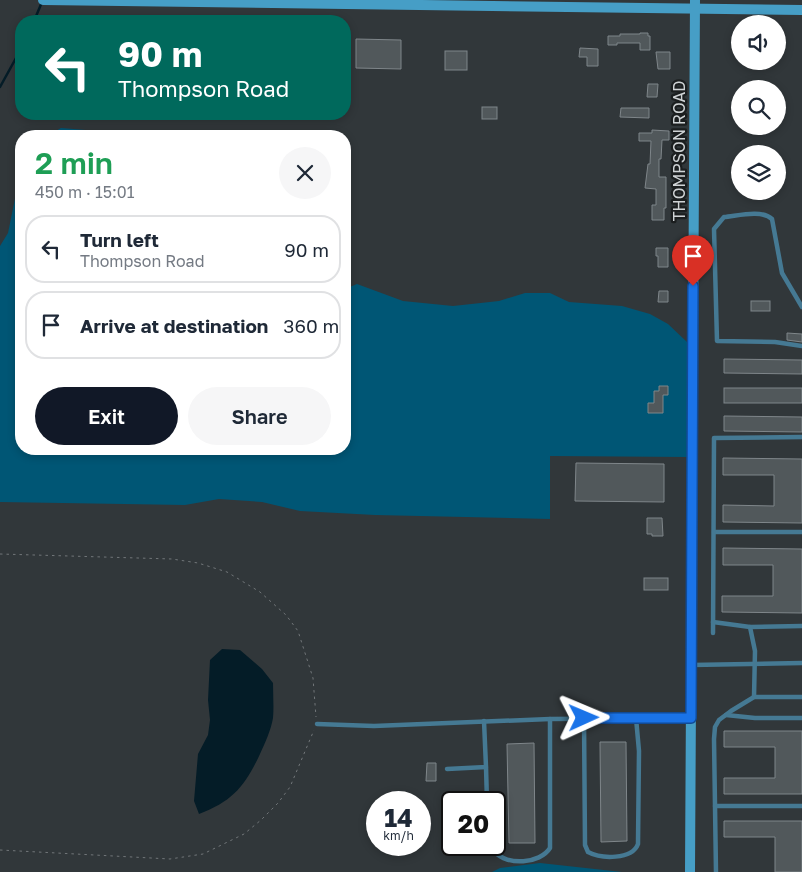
<!DOCTYPE html>
<html lang="en">
<head>
<meta charset="utf-8">
<style>
  body { margin:0; font-family:"Golos Text",sans-serif; background:#f6f6f7; color:#1f2937; height:100vh; display:flex; flex-direction:column; font-size:19px; white-space:nowrap }
  * { box-sizing:border-box; margin:0 }
  p { font-size:16px; color:#747a83 }
  .icon { flex:none; width:28px; height:28px; fill:none; stroke:currentColor; stroke-width:2; stroke-linecap:round; stroke-linejoin:round }
  .map { position:relative; flex:1; overflow:hidden }
  .side { position:absolute; left:15px; top:130px; width:336px; height:325px; display:flex; flex-direction:column; background:#fff; border-radius:20px; box-shadow:0 2px 8px #0003 }
  .side>* { flex:none }
  .top-card { position:absolute; left:15px; top:15px; width:336px; height:105px; border-radius:20px; box-shadow:0 2px 8px #0003; background:#00695c; color:#fff; overflow:hidden }
  .buttons { position:absolute; left:731px; top:15px; display:grid; gap:10px }
  .buttons a { display:grid; place-items:center; width:55px; height:55px; border-radius:50%; background:#fff; box-shadow:0 2px 8px #0003; font-size:25px }
  .speed { position:absolute; left:366px; top:791px; display:flex; gap:10px; font-size:25px; font-weight:700; text-align:center }
  .speed>* { display:grid; place-content:center; width:65px; height:65px; border-radius:50%; background:#fff; box-shadow:0 2px 8px #0003; line-height:1 }
  .speed small { font-size:12px; font-weight:400 }
  .speed .limit { border:2px solid #111; border-radius:8px; background:#fff; color:#111 }
  .pin { position:absolute; display:grid; place-items:center; width:42px; height:42px; color:#fff; margin:-51px -21px; border-radius:50% 50% 50% 0; rotate:-45deg; box-shadow:0 0 5px #0007 }
  .pin .icon { rotate:45deg }
  .me { position:absolute; width:55px; margin:-28px; rotate:89deg; stroke-linejoin:round; filter:drop-shadow(0 0 4px #0008) }
  .turn { display:flex; align-items:center; gap:18px; height:105px; padding:0 20px; font-size:22px }
  .turn .icon { width:65px; height:65px; stroke-width:2.5 }
  .turn b { display:block; font-size:35px; line-height:42px }
  .round { display:grid; place-items:center; flex:none; width:52px; height:52px; border-radius:26px; background:#f6f6f7 }
  .summary { display:flex; align-items:center; justify-content:space-between; height:85px; padding:0 20px }
  h1 { font-size:30px; font-weight:600; line-height:38px; color:#1e9e55 }
  .primary-button { display:flex; gap:10px; margin-top:auto; padding:10px 20px }
  .primary-button a { flex:1; height:58px; border-radius:30px; background:#111827; color:#fff; font-size:20px; font-weight:600; line-height:58px; text-align:center }
  .primary-button a+a { background:#f6f6f7; color:#1f2937 }
  ul { padding:0; list-style:none }
  li { display:flex; align-items:center; gap:15px; height:68px; margin:0 10px 8px; padding:0 10px; border:2px solid #e0e1e3; border-radius:20px }
  li div { flex:1 }
  li b { display:block; font-size:19px }
  li em { font-style:normal }
  .map>svg:first-child { display:block }
  .green { fill:#005675 }
  .water { fill:#041c27 }
  .lines { fill:none; stroke-linecap:round; stroke-linejoin:round }
  .stream { stroke:#041c27; stroke-width:2.5 }
  .building { fill:#51585b; stroke:#7f868a }
  .path { stroke:#717679; stroke-width:1; stroke-dasharray:2.5 4; stroke-linecap:butt }
  .lane { stroke:#457993; stroke-width:4.5 }
  .secondary { stroke:#469ec6; stroke-width:10 }
  .route-casing { stroke:#114b97; stroke-width:12 }
  .route { stroke:#1a73e8; stroke-width:9 }
  .labels { text-anchor:middle; dominant-baseline:central; stroke-width:4.5; stroke-linejoin:round; paint-order:stroke }
  .street-label { font-size:16px; fill:#cfd3d5; stroke:#1b1e1f }
</style>
</head>
<body>
<div class="map">
<svg width="802" height="872" viewBox="0 0 802 872">
  <rect width="100%" height="100%" fill="#31373a"/>
  <g class="green">
    <polygon points="61,128 123,133 128,136 47,136"/>
    <polygon points="21,169 21,449 345,449 345,289 357,284 403,301 453,306 499,301 525,293 550,293 569,302 622,306 650,314 668,324 687,342 687,457 550,456 550,519 375,515 300,511 262,502 219,499 185,505 0,502 0,246 8,233"/>
    <polygon points="540,863 622,872 492,872 500,868"/>
  </g>
  <path class="water" d="M222 649 240 650 262 669 273 683C273 695 274 707 273 718 271 730 265 743 260 754 245 786 233 801 199 814L194 801 198 754 208 735 210 720 208 700 210 660Z"/>
  <g class="lines">
    <g class="stream">
      <polyline points="34,21 42,2"/>
      <polyline points="0,87 21,49"/>
    </g>
  </g>
  <g class="building">
    <polygon points="640,33 648,33 648,36 650,36 650,50 640,50 640,43 617,43 617,45 608,45 608,36 620,36 620,34 640,34"/>
    <polygon points="356,39 401,40 401,69 356,68"/>
    <polygon points="580,48 598,49 598,66 587,66 587,57 579,57"/>
    <rect x="445" y="51" width="22" height="19"/>
    <polygon points="656,52 670,52 670,69 658,69"/>
    <polygon points="648,84 658,84 657,97 647,97"/>
    <rect x="482" y="107" width="15" height="12"/>
    <polygon points="621,108 649,108 649,118 620,117"/>
    <polygon points="652,130 669,131 669,140 662,140 661,159 659,159 659,177 666,177 666,208 664,208 664,220 652,220 652,205 656,205 656,189 645,188 648,164 650,164 651,141 639,141 639,133 652,133"/>
    <polygon points="656,248 668,248 668,267 658,267 658,256 656,256"/>
    <polygon points="659,291 668,291 668,302 658,302"/>
    <rect x="751" y="301" width="19" height="10"/>
    <polygon points="787,333 802,334 802,342 787,340"/>
    <polygon points="724,359 802,360 802,374 724,373"/>
    <polygon points="659,386 668,386 668,395 663,395 663,413 648,413 648,403 654,403 654,391 659,391"/>
    <rect x="724" y="388" width="78" height="15"/>
    <polygon points="724,416 802,417 802,432 724,431"/>
    <polygon points="723,458 802,459 802,523 723,522 723,505 774,506 774,475 723,475"/>
    <polygon points="576,463 664,464 664,502 575,501"/>
    <polygon points="647,518 662,518 663,536 652,536 652,534 647,534"/>
    <polygon points="723,548 802,549 802,613 722,612 722,596 773,596 773,565 723,565"/>
    <rect x="644" y="578" width="24" height="12"/>
    <polygon points="724,731 802,731 802,794 724,794 724,778 775,778 775,747 724,747"/>
    <polygon points="600,742 626,742 627,841 601,842"/>
    <polygon points="534,743 535,843 509,843 507,744"/>
    <polygon points="427,763 436,763 436,781 426,781"/>
    <polygon points="724,821 802,821 802,872 775,872 775,837 724,837"/>
  </g>
  <g class="lines">
    <g class="path">
      <polyline points="0,554 172,559 198,563 227,572 260,592 286,615 298,631 313,678 316,717"/>
      <polyline points="0,850 170,859 203,854 244,834 261,820 278,803 290,787 314,730"/>
    </g>
    <g class="lane">
      <path d="M802 307 782 273 772 219C761 209 737 216 724 217L714 229 717 341 775 342 802 346"/>
      <polyline points="714,532 802,532"/>
      <polyline points="713,622 750,627 802,626"/>
      <polyline points="750,627 755,651 754,697"/>
      <polyline points="713,633 714,438 802,437"/>
      <polyline points="691,665 802,663"/>
      <polyline points="726,715 755,718 802,718"/>
      <path d="M584 718 585 845 588 852C601 859 632 860 638 844L639 751 636 718"/>
      <polyline points="317,724 374,726 550,719 691,718"/>
      <polyline points="486,767 487,802"/>
      <polyline points="447,769 486,767 484,721"/>
      <polyline points="715,806 802,806"/>
      <path d="M492 845C493 847 494 850 495 852 507 866 540 864 550 848V719"/>
      <polyline points="716,872 714,739 715,727 719,720 731,711 754,697 802,697"/>
    </g>
    <g class="secondary">
      <polyline points="43,0 802,10"/>
      <polyline points="690,872 695,0"/>
    </g>
  </g>
  <g class="lines">
    <defs>
      <polyline id="route" points="584,718 691,718 693,286"/>
    </defs>
    <use href="#route" class="route-casing"/>
    <use href="#route" class="route"/>
  </g>
  <g class="labels">
    <g class="street-label">
      <text transform="translate(679 151) rotate(-90)">THOMPSON ROAD</text>
    </g>
  </g>
</svg>
<div class="buttons">
<a><svg class="icon" aria-label="sound" viewBox="0 0 24 24"><path d="M4 9h4l5-4v14l-5-4H4zM17 9q2 3 0 6"/></svg></a>
<a><svg class="icon" aria-label="search" viewBox="0 0 24 24"><circle cx="10" cy="10" r="6"/><path d="M15 15l6 6"/></svg></a>
<a><svg class="icon" aria-label="layers" viewBox="0 0 24 24"><path d="M12 4l9 5-9 5-9-5zM3 14l9 5 9-5"/></svg></a>
</div>
<div class="speed"><div>14<small>km/h</small></div><div class="limit">20</div></div>
<div class="pin" style="left:693px;top:286px;background:#d93025"><svg class="icon" aria-label="arrive" viewBox="0 0 24 24"><path d="M6 21V4h12l-3 4 3 4H6"/></svg></div>
<svg class="me" style="left:584px;top:718px" viewBox="-20 -20 40 40"><path d="M0-17L14 15 0 8-14 15z" fill="#1a73e8" stroke="#fff" stroke-width="4"/></svg>
<div class="top-card">
<div class="turn"><svg class="icon" aria-label="left" viewBox="0 0 24 24"><path d="M17 20v-9H6M10 6l-5 5 5 5"/></svg><div><b>90 m</b>Thompson Road</div></div>
</div>
<section class="side">
<div class="summary"><div><h1>2 min</h1><p>450 m · 15:01</p></div><a class="round"><svg class="icon" aria-label="close" viewBox="0 0 24 24"><path d="M6 6l12 12M18 6L6 18"/></svg></a></div>
<ul>
<li><svg class="icon" aria-label="left" viewBox="0 0 24 24"><path d="M17 20v-9H6M10 6l-5 5 5 5"/></svg><div><b>Turn left</b><p>Thompson Road</p></div><em>90 m</em></li>
<li><svg class="icon" aria-label="arrive" viewBox="0 0 24 24"><path d="M6 21V4h12l-3 4 3 4H6"/></svg><div><b>Arrive at destination</b></div><em>360 m</em></li>
</ul>
<div class="primary-button"><a>Exit</a><a>Share</a></div>
</section>
</div>
</body>
</html>
